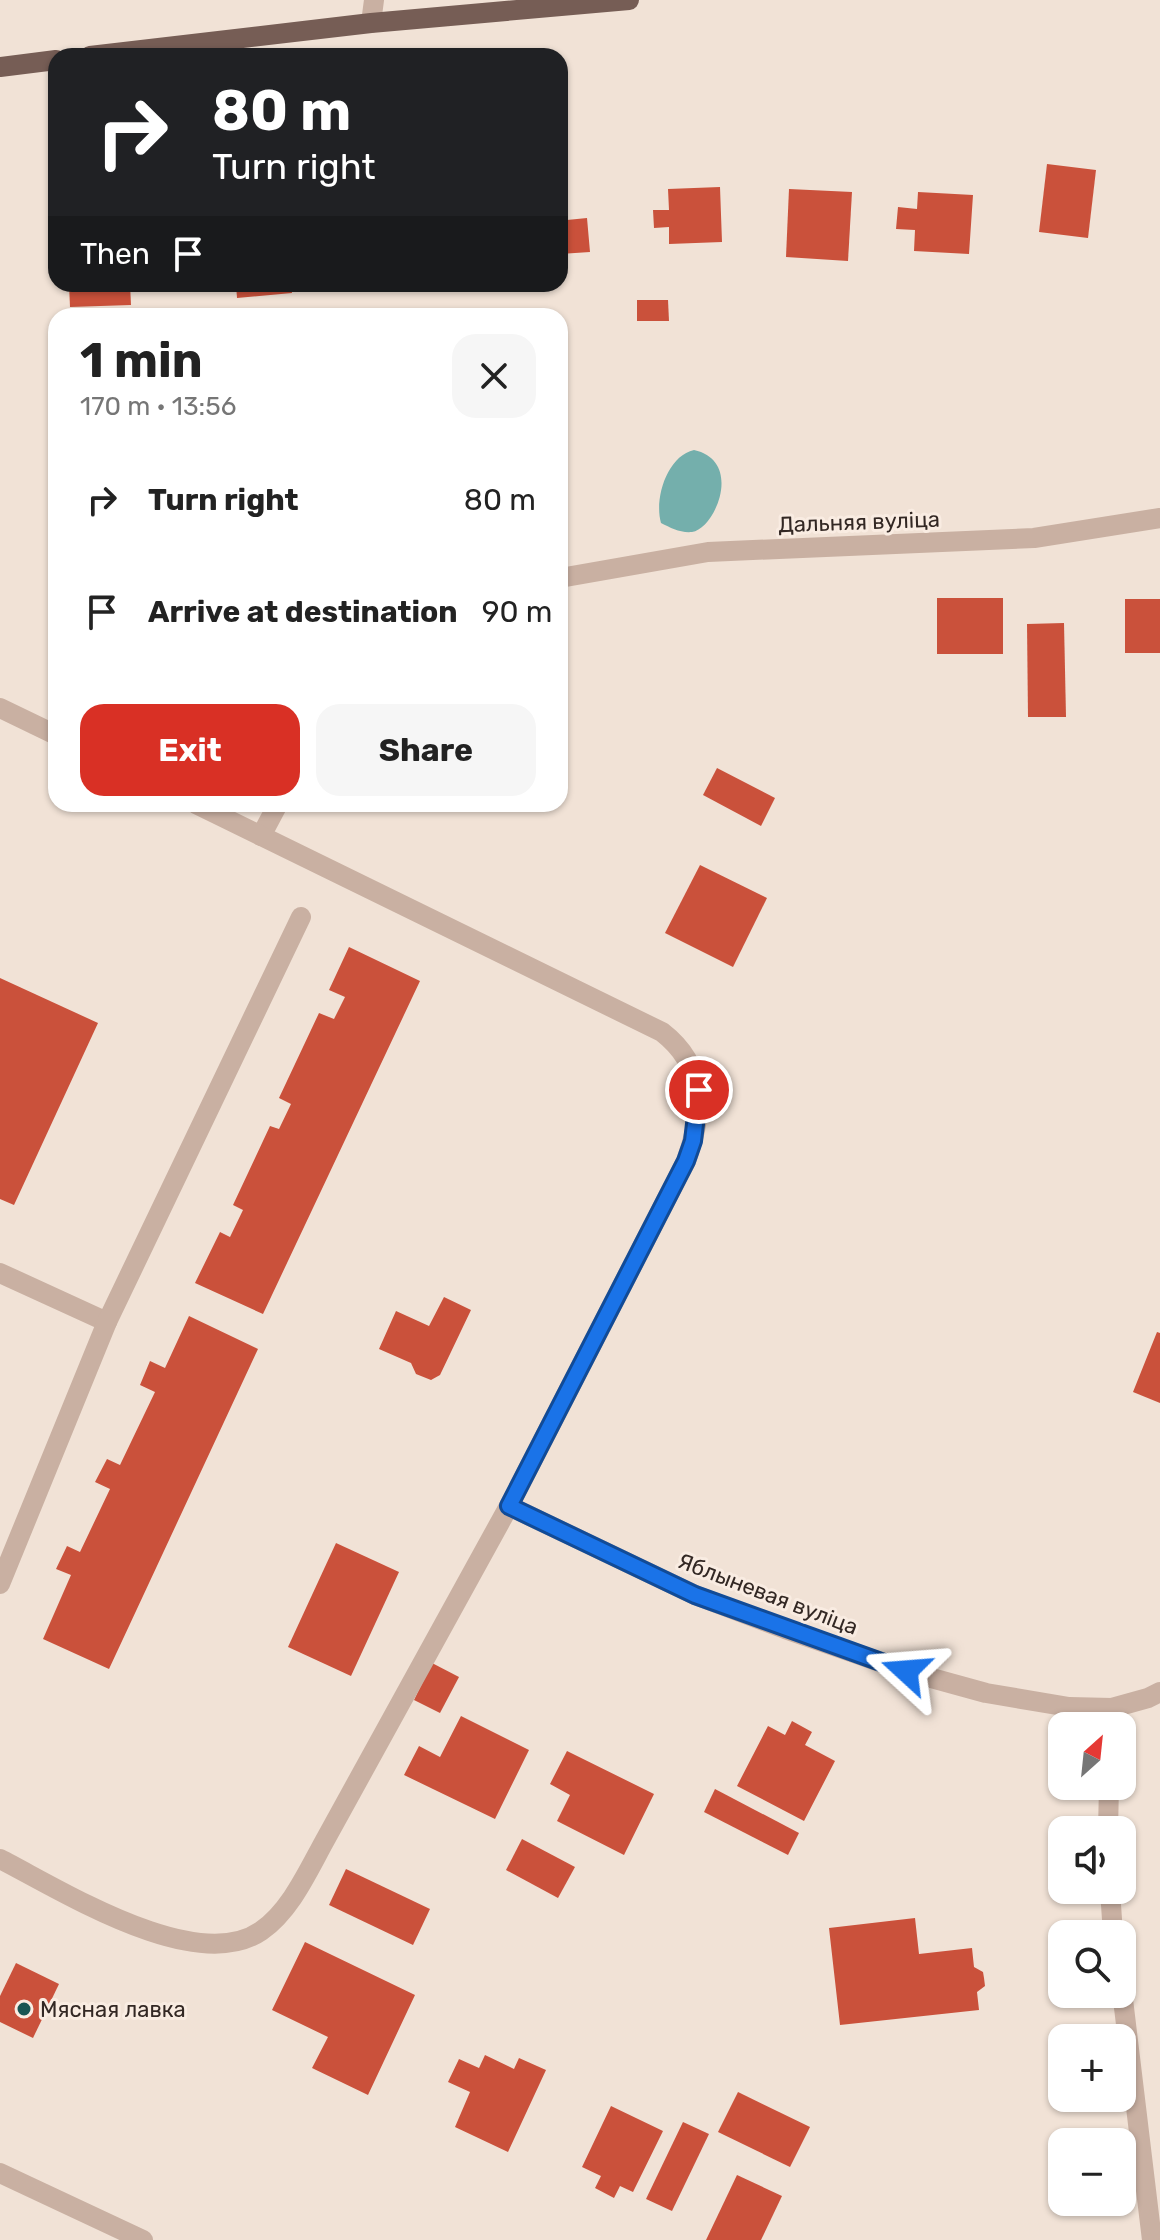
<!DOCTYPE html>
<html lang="en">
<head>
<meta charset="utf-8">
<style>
  body { margin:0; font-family:Rubik,sans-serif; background:#f6f6f6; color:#222; height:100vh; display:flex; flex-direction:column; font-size:30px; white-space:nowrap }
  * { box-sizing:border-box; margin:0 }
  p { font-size:26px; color:#767676 }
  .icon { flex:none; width:44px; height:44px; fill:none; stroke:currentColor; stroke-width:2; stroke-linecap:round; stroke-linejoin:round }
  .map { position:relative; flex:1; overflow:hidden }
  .details { position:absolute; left:48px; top:308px; width:520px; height:504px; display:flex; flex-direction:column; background:#fff; border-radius:24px; box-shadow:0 2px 6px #0004 }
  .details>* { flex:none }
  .guide { position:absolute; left:48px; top:48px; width:520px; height:244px; border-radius:24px; box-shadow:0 2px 6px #0004; background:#202124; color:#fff; overflow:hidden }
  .needle { width:52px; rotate:27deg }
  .buttons { position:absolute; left:1048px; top:1712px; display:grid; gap:16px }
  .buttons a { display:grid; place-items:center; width:88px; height:88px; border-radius:16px; background:#fff; box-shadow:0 2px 6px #0004; font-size:40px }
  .pin { position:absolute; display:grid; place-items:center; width:68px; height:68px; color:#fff; margin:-34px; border:4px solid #fff; border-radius:50%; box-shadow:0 2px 8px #0007 }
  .me { position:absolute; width:88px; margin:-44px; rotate:289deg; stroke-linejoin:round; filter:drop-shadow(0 0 6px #0008) }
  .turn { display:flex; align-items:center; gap:28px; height:168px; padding:0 32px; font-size:36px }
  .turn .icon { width:104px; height:104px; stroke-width:2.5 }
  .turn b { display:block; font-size:56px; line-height:68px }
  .then { display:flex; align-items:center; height:76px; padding:0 32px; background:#0003; gap:16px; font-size:30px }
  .round { display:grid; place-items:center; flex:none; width:84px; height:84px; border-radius:24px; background:#f6f6f6 }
  .summary { display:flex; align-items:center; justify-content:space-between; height:136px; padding:0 32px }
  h1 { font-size:48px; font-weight:700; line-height:60px }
  .primary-button { display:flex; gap:16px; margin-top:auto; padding:16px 32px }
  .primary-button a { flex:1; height:92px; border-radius:24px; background:#d93025; color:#fff; font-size:32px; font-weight:700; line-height:92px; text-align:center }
  .primary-button a+a { background:#f6f6f6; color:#222 }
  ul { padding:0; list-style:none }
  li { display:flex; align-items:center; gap:24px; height:112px; padding:0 32px }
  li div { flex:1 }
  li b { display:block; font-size:30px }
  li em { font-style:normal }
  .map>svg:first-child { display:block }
  .water { fill:#74afac }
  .building { fill:#ca513b }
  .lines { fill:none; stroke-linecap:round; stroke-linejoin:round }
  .minor { stroke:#c9b0a2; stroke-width:20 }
  .major { stroke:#765d55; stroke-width:20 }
  .route-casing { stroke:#114b97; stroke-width:20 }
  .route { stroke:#1a73e8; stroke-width:14 }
  .poi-dot { fill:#195654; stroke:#f9ece2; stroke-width:3 }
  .labels { text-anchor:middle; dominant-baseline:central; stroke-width:6; stroke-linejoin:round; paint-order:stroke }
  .street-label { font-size:22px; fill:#332824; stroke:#f9ece2 }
  .poi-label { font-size:22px; fill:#332824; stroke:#f9ece2; text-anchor:start }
</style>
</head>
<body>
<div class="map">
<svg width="1160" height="2240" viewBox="0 0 1160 2240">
  <rect width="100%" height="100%" fill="#f1e2d6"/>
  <path class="water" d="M694 450C744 461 715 529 692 532 680 533 671 528 661 523 654 499 667 456 694 450Z"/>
  <g class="building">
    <polygon points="1047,164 1096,170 1088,238 1039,232"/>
    <polygon points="720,187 722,242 669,244 669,227 654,228 653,210 669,210 668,189"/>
    <polygon points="789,189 852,192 848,261 786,257"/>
    <polygon points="918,192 973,195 969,254 914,251 915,230 896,229 898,207 917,209"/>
    <polygon points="560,197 565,197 567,220 587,218 590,252 560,254"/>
    <polygon points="69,284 130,284 131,305 70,307"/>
    <polygon points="236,284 291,284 292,293 237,298"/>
    <polygon points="637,300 668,300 669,321 637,321"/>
    <rect x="937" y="598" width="66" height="56"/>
    <rect x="1125" y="599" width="35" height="54"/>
    <polygon points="1064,623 1066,717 1028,717 1027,624"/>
    <polygon points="717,768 775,798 761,826 703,795"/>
    <polygon points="700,865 767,898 733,967 665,933"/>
    <polygon points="349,947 420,981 263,1314 195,1283 220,1232 230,1237 243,1210 233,1205 270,1126 279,1129 291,1104 279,1098 319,1013 334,1019 345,997 329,990"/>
    <polygon points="0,978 98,1023 14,1205 0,1199"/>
    <polygon points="444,1297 471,1310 440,1375 431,1380 416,1374 411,1363 379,1349 396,1311 429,1326"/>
    <polygon points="189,1316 258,1349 109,1669 43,1639 71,1575 56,1569 67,1546 80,1552 110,1489 95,1482 107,1459 120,1465 155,1392 140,1385 150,1361 165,1368"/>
    <polygon points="1157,1332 1160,1333 1160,1403 1133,1392"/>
    <polygon points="336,1543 399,1572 351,1676 288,1647"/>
    <polygon points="432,1663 459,1677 440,1713 414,1700"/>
    <polygon points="461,1716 529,1750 495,1819 404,1775 419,1746 440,1757"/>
    <polygon points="792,1721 812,1732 805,1745 835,1761 804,1821 737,1786 768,1726 785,1735"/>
    <polygon points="567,1751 654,1794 624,1855 557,1821 570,1795 550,1784"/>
    <polygon points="715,1789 799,1833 788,1855 704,1812"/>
    <polygon points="522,1839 575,1867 558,1898 506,1870"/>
    <polygon points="346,1869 430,1909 413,1945 329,1905"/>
    <polygon points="915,1918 919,1954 972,1948 974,1967 983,1972 984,1978 985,1986 977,1992 979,2010 840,2025 829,1928"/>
    <polygon points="305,1942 415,1995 368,2095 312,2068 328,2037 272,2010"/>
    <polygon points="16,1963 59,1984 33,2038 0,2022 0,1996"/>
    <polygon points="485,2055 514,2069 519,2058 546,2070 508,2152 455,2127 470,2092 448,2082 459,2059 479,2068"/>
    <polygon points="738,2092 810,2127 790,2167 718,2132"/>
    <polygon points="611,2106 663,2131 633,2192 620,2186 614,2198 595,2188 601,2176 582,2167"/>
    <polygon points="683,2122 709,2134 672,2211 646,2199"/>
    <polygon points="737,2175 782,2196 761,2240 706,2240"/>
  </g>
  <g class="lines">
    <g class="minor">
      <polyline points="371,23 374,0"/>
      <polyline points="560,578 708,552 1034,538 1160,518"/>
      <polyline points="0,708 56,735"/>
      <polyline points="261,836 278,804"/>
      <polyline points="0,1273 107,1322"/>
      <polyline points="509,1506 695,1595 785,1629 906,1671 986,1693 1069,1707 1112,1708 1148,1698 1160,1692"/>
      <polyline points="0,1584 107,1322 301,917"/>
      <polyline points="1108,1830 1109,1786"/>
      <path d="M0 1859C61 1890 196 1976 261 1931 290 1911 307 1873 324 1842L509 1506 686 1161C704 1112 706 1066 662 1032L196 804"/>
      <polyline points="1110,1890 1113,1934"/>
      <polyline points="1122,1991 1152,2240"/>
      <polyline points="0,2173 143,2240"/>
    </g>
    <g class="major">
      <polyline points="90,56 371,23 629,0"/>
      <polyline points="0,67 56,60"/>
    </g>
  </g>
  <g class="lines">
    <defs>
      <polyline id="route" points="699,1090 693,1141 686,1161 509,1506 695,1595 906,1671"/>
    </defs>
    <use href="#route" class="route-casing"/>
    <use href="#route" class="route"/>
  </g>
  <circle class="poi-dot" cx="24" cy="2009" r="8"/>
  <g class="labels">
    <g class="street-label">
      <text transform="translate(859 522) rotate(-2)">Дальняя вуліца</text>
      <text transform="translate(768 1594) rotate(21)">Яблыневая вуліца</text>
    </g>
    <g class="poi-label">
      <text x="40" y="2009">Мясная лавка</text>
    </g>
  </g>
</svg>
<div class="buttons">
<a><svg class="needle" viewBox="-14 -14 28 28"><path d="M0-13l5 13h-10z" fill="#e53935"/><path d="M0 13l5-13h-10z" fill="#767676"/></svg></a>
<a><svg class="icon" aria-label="sound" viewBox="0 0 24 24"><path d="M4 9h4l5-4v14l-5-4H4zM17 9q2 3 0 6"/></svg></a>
<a><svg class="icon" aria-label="search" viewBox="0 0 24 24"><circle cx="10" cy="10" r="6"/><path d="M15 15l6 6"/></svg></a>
<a>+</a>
<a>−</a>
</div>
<div class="pin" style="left:699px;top:1090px;background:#d93025"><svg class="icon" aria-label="arrive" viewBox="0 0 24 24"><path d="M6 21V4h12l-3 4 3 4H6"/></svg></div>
<svg class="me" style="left:906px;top:1671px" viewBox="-20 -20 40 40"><path d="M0-17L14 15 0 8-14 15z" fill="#1a73e8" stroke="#fff" stroke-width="4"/></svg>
<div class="guide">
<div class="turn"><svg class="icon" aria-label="right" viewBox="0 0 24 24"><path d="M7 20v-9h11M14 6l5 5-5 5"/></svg><div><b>80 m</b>Turn right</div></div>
<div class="then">Then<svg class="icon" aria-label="arrive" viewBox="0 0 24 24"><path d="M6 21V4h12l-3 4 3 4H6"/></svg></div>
</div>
<section class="details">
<div class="summary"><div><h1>1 min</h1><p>170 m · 13:56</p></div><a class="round"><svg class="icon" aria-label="close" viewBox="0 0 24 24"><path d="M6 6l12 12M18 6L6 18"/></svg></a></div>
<ul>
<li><svg class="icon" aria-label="right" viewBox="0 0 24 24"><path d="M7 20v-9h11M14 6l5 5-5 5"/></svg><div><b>Turn right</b></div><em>80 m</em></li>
<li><svg class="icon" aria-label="arrive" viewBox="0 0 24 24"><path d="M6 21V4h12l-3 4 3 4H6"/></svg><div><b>Arrive at destination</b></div><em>90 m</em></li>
</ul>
<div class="primary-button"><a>Exit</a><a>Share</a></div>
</section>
</div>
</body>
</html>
